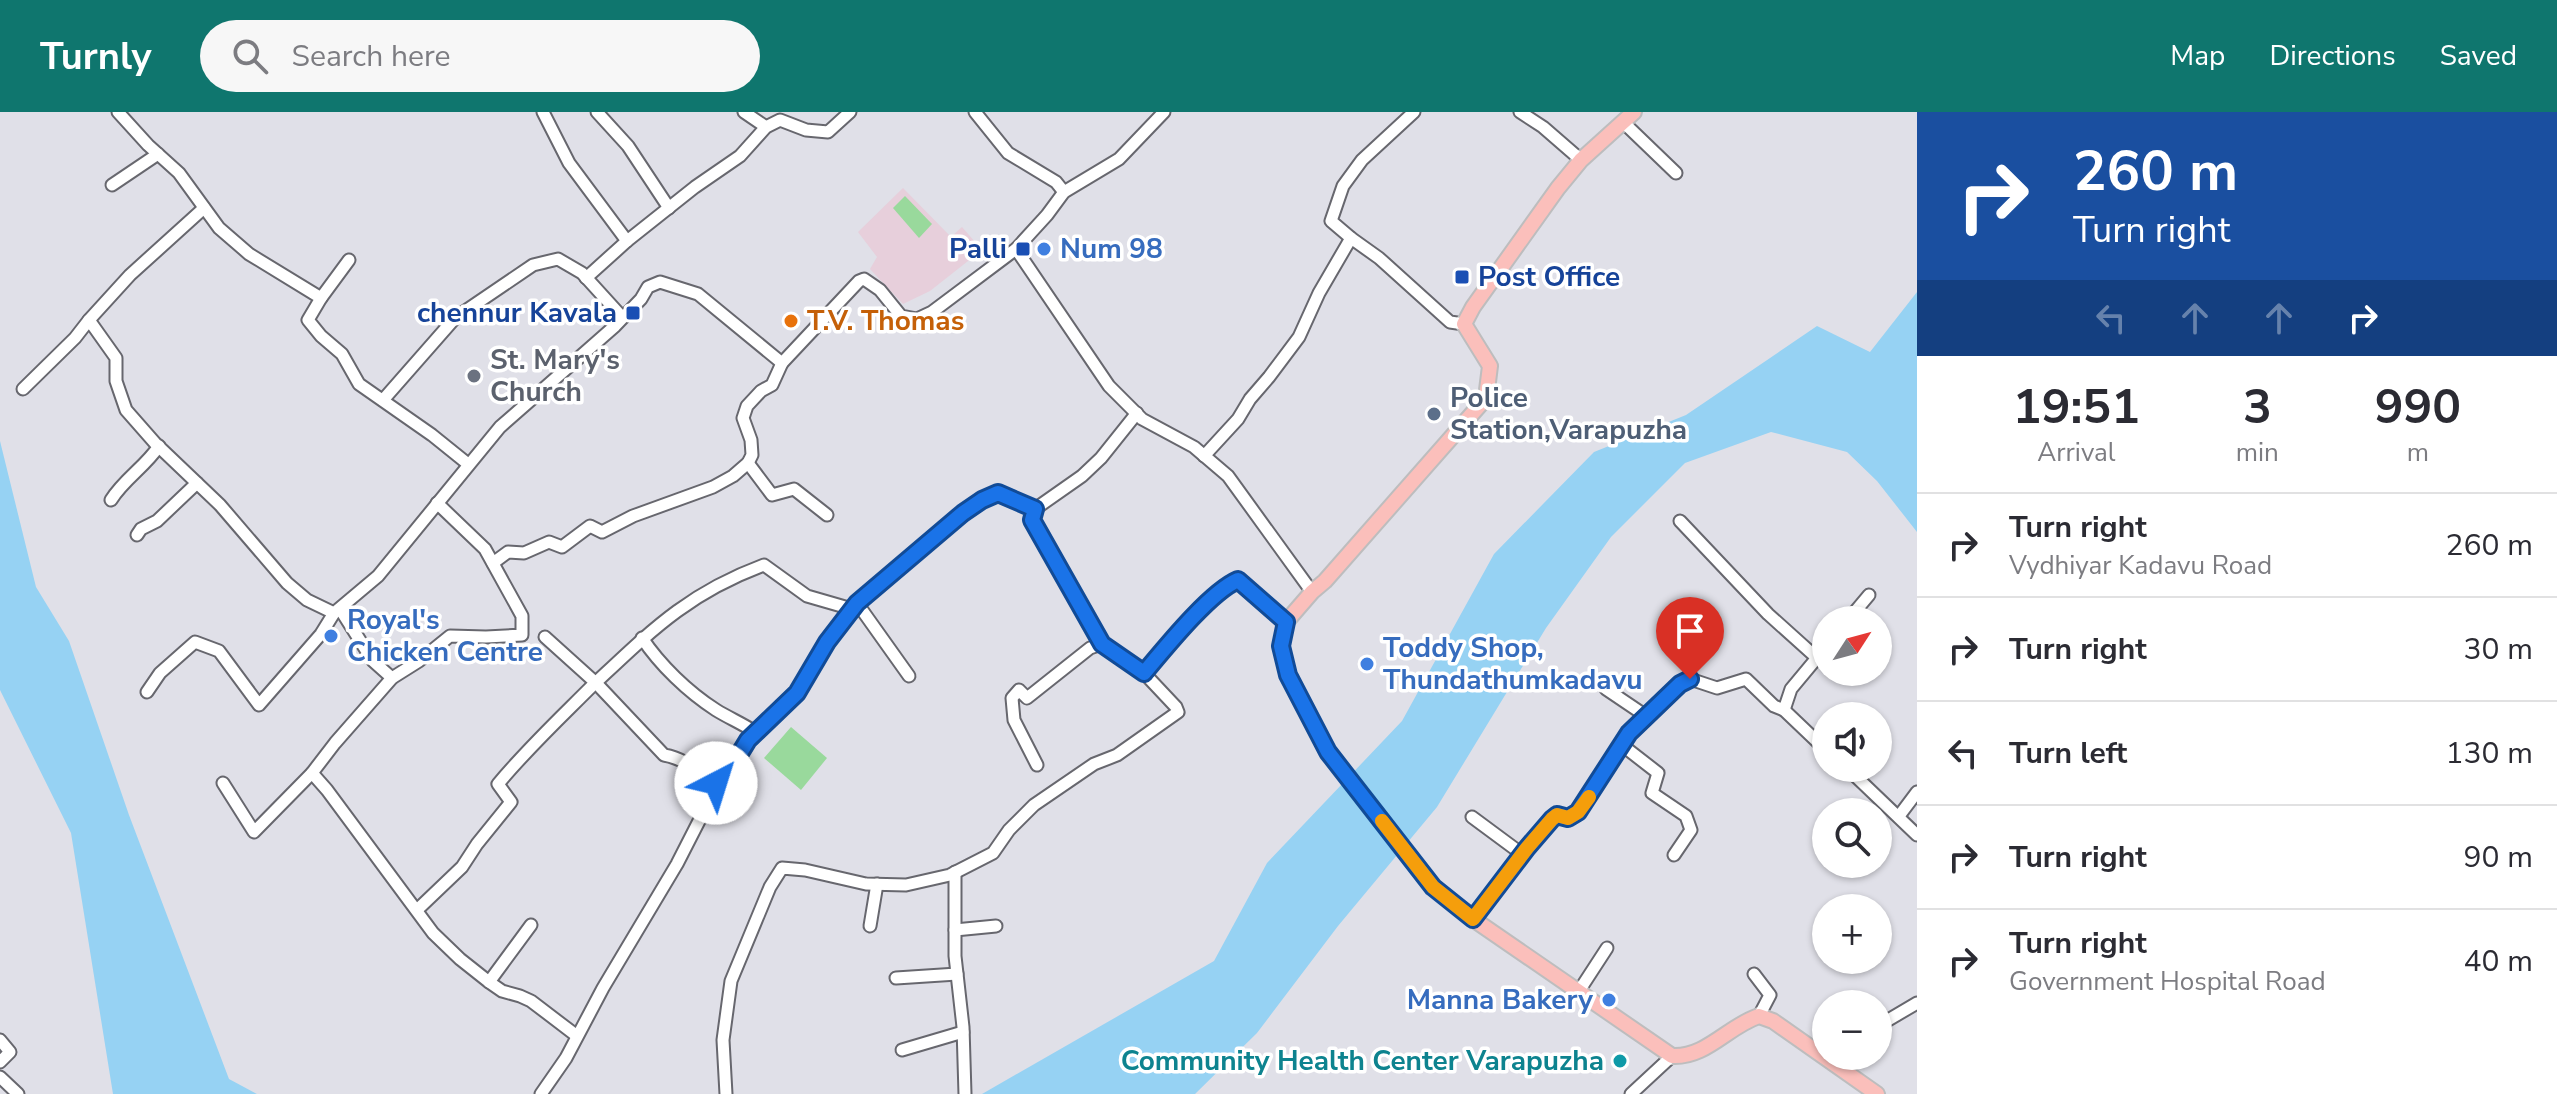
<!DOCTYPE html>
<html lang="en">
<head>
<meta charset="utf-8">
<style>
  body { margin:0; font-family:"Nunito Sans",sans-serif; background:#f7f7f7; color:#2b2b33; height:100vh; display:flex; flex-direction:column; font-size:30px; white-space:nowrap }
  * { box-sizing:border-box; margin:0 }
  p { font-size:26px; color:#7c7c81 }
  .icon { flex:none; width:44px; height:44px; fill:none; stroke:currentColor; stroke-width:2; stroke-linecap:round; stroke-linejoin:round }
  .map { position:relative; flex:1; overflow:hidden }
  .panel { display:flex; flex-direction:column; background:#fff; width:640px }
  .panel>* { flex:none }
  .banner { background:#1a4fa0; color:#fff; overflow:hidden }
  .needle { width:52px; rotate:54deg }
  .fabs { position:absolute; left:1812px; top:494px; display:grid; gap:16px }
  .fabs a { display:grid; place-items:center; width:80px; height:80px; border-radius:50%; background:#fff; box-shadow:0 2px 6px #0004; font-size:40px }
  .pin { position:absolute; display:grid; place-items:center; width:68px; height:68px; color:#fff; margin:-82px -34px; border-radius:50% 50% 50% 0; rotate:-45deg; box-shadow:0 0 8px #0007 }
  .pin .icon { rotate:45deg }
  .me { position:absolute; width:88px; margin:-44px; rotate:40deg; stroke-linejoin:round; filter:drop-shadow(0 0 6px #0008) }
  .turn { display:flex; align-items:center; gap:28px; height:168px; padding:0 24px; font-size:36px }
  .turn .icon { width:104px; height:104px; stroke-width:2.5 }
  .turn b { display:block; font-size:56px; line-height:68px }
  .lanes { display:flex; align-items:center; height:76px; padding:0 24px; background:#0003; justify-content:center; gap:40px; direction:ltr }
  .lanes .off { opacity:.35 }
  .eta { display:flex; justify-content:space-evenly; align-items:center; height:136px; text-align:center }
  .eta b { font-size:48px; font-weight:700; line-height:56px }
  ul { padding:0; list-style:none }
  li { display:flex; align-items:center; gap:24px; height:104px; padding:0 24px; border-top:2px solid #e1e1e2 }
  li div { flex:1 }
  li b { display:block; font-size:30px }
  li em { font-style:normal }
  header { display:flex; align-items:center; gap:48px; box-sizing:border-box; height:112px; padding:0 40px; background:#0f766e; color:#fff }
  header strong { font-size:38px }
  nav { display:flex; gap:44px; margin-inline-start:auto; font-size:28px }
  .search { width:560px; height:72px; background:#f7f7f7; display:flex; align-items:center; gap:20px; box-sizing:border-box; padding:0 28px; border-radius:44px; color:#7c7c81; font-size:30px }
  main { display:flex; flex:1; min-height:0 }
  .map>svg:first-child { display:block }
  .education { fill:#e7cfdb }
  .green { fill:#99d99c }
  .water { fill:#96d2f3 }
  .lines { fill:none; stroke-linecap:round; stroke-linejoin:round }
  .minor-casing { stroke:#67676e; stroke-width:15 }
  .major-casing { stroke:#bdbdbe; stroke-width:18 }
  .minor { stroke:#fff; stroke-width:11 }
  .major { stroke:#fbbfbb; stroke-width:14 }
  .route-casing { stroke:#114b97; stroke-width:20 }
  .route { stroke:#1a73e8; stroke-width:14 }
  .slow { stroke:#f59e0b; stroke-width:14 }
  .transit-dot { fill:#1a4fb4; stroke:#fff; stroke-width:3 }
  .shop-dot { fill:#3f7fe0; stroke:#fff; stroke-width:3 }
  .food-dot { fill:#e8710a; stroke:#fff; stroke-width:3 }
  .worship-dot { fill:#6b7280; stroke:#fff; stroke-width:3 }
  .service-dot { fill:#5c6f8a; stroke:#fff; stroke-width:3 }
  .culture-dot { fill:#0f9aa8; stroke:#fff; stroke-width:3 }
  .labels { text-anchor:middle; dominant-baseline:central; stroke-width:7; stroke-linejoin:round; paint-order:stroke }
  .transit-label { font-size:28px; font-weight:bold; fill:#164399; stroke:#fff; text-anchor:end }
  .shop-label { font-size:28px; font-weight:bold; fill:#366cbe; stroke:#fff; text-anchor:start }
  .food-label { font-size:28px; font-weight:bold; fill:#c56008; stroke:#fff; text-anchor:start }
  .worship-label { font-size:28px; font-weight:bold; fill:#5b616d; stroke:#fff; text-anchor:start }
  .service-label { font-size:28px; font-weight:bold; fill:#4e5e75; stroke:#fff; text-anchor:start }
  .culture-label { font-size:28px; font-weight:bold; fill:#0d838f; stroke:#fff; text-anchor:end }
</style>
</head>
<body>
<header>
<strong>Turnly</strong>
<div class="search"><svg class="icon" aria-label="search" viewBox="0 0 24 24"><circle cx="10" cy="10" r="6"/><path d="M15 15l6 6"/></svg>Search here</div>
<nav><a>Map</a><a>Directions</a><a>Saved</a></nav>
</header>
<main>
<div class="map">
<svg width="1917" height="982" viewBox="0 0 1917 982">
  <rect width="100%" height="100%" fill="#e0e0e8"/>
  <polygon class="education" points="903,76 951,125 962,115 982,138 930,179 903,192 870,157 877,145 858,120"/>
  <g class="green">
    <polygon points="905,84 932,112 919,126 893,96"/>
    <polygon points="791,615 827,646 801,678 764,646"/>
  </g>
  <g class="water">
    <polygon points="1917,180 1917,420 1877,369 1847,340 1771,320 1685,351 1611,425 1546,516 1437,695 1338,814 1257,921 1195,982 982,982 1214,849 1267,751 1402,609 1494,442 1594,340 1686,303 1817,214 1870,240"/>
    <polygon points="0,329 36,475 69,529 129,703 229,967 257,982 113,982 71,721 0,578"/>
  </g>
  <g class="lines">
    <defs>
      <g id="minor">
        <polyline points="118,0 148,33 179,61 219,116 249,142 321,186 308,208 321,224 342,242 359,272 432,323 468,352"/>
        <polyline points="543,0 569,51 627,129"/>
        <polyline points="597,0 628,34 669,96"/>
        <polyline points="744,0 766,15"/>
        <polyline points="975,0 1008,41 1056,70 1064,80"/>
        <polyline points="1520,0 1543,15 1581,48"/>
        <polyline points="1623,10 1676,61"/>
        <polyline points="112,73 158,42"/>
        <polyline points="204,96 130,163 89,208 116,246 116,269 126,298 155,331 220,393 287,471 307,488 334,501 378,464 500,315 615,214 641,187 648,175 660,170 698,182 782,251 859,169 864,167 880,178 901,204 917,207 932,200 1016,137 1047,103 1064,80 1119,47 1164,0"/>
        <polyline points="1351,126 1331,109 1343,74 1362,48 1414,0"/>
        <polyline points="1016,137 1109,274 1142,307 1194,335 1228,364 1312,480"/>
        <polyline points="586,166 627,129 695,75 740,44 766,15 780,8 806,18 828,20 850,0"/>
        <polyline points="321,186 349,148"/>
        <polyline points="23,277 75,226 89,208"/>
        <polyline points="383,288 455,206 533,153 558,147 582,161 622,205"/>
        <polyline points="1204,344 1238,307 1250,287 1269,265 1299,225 1319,181 1351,126 1379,146 1450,210 1464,212"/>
        <polyline points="748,351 772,383 794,377 827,403"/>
        <path d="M111 388C124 367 145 355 159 334"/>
        <polyline points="437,391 485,437 522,504 522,523 486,525 450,524 419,549 392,566 335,631 312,661 327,678 433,821 460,847 489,870 502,879 520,884 531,889 577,924"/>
        <polyline points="1035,397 1032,408 1102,532"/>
        <polyline points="1680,409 1768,502 1817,546"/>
        <polyline points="137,423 141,417 157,409 197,371"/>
        <polyline points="493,451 508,440 524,441 549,430 562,435 590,414 602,420 633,404 713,375 733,364 748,351 752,343 751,328 743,306 747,294 761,279 772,273 782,251"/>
        <polyline points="857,491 909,564"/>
        <polyline points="340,497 373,549 392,566"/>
        <polyline points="1848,508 1869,483"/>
        <path d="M545 525 596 571 664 643C687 647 701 662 720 674"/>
        <path d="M642 526C660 553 688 580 716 598 729 606 743 612 755 620"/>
        <polyline points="1606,577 1646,604"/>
        <polyline points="147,580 160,561 195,530 219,539 259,593 321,522 334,501"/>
        <polyline points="1784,598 1826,638"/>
        <polyline points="1622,633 1658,661 1652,681 1686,704 1691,718 1674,743"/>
        <polyline points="1037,653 1014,608 1012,586 1019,578 1027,586 1090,536 1102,532 1144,561"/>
        <polyline points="1847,656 1917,723"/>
        <polyline points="223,671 254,720 312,661"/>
        <polyline points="1899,704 1917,680"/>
        <polyline points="1472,705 1522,742"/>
        <polyline points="955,760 955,844 963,915 965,982"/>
        <path d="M417 798 462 755 477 732 511 690 498 672C527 637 559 607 591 575 650 520 686 482 764 453L807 484 852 497"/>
        <polyline points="1473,807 1527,736 1552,707 1557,703 1568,706 1578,700 1629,621 1680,572 1690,567 1717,576 1746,567 1774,594 1784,598 1791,577 1826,535"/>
        <polyline points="870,814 877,772"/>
        <polyline points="955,818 996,814"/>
        <polyline points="1754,862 1770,883 1759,904"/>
        <polyline points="896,866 957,862"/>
        <polyline points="489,870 531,813"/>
        <polyline points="1579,879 1607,836"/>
        <polyline points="1878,914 1917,891"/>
        <polyline points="0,928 10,940 0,950"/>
        <polyline points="902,938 963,920"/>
        <polyline points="0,965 18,982"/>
        <polyline points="541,982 566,946 603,876 677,752 700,707 748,628 797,581 827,530 857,491 963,401 982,388 998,381 1035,397 1082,364 1101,346 1137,301"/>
        <path d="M726 982 723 928 731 869 770 775 782 756 805 758 866 772 906 773 950 763 993 741 1009 718 1034 693 1094 652 1117 643 1178 600 1176 595 1144 561C1167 535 1207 481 1238 468L1286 510"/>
        <polyline points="1631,982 1672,944"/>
      </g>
      <path id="major" d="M1634 0 1581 48 1558 76 1473 195 1464 212 1490 254 1486 286 1325 469 1312 480 1286 510 1281 534 1288 563 1328 640 1433 775 1473 807 1672 944C1706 946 1728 914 1759 904L1773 909 1877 982"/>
    </defs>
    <use href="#minor" class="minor-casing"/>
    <use href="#major" class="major-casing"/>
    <use href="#minor" class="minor"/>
    <use href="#major" class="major"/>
  </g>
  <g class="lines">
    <defs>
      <path id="route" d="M716 671 720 674 748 628 797 581 827 530 857 491 963 401 982 388 998 381 1035 397 1032 408 1102 532 1144 561C1165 536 1210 480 1238 468L1286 510 1281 534 1288 563 1328 640 1433 775 1473 807 1527 736 1552 707 1557 703 1568 706 1578 700 1629 621 1680 572 1690 567"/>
    </defs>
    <use href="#route" class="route-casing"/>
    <use href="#route" class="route"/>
    <polyline class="slow" points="1382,709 1433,775 1473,807 1527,736 1552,707 1557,703 1568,706 1578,700 1589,685"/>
  </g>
  <g class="transit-dot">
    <rect x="1015" y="129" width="16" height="16" rx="4"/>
    <rect x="1454" y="157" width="16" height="16" rx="4"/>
    <rect x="625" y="193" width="16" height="16" rx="4"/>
  </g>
  <g class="shop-dot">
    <circle cx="1044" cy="137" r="8"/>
    <circle cx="331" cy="524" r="8"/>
    <circle cx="1367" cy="552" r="8"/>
    <circle cx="1609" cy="888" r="8"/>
  </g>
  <circle class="food-dot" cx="791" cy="209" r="8"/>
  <circle class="worship-dot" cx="474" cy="264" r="8"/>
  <circle class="service-dot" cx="1434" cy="302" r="8"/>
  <circle class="culture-dot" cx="1620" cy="949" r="8"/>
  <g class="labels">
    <g class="transit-label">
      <text x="1007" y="137">Palli</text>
      <text x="1478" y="165" text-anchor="start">Post Office</text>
      <text x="617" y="201">chennur Kavala</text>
    </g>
    <g class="shop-label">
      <text x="1060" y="137">Num 98</text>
      <text x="347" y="508">Royal's<tspan x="347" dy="32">Chicken Centre</tspan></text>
      <text x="1383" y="536">Toddy Shop,<tspan x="1383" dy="32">Thundathumkadavu</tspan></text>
      <text x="1593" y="888" text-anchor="end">Manna Bakery</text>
    </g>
    <g class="food-label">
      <text x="807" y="209">T.V. Thomas</text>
    </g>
    <g class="worship-label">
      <text x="490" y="248">St. Mary's<tspan x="490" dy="32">Church</tspan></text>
    </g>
    <g class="service-label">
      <text x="1450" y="286">Police<tspan x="1450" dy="32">Station,Varapuzha</tspan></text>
    </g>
    <g class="culture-label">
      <text x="1604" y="949">Community Health Center Varapuzha</text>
    </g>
  </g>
</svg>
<div class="fabs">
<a><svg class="needle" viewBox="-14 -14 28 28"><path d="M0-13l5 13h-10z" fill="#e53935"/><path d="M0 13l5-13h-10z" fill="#7c7c81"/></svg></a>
<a><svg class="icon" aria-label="sound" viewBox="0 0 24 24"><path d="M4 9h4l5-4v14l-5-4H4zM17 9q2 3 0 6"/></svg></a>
<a><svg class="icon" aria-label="search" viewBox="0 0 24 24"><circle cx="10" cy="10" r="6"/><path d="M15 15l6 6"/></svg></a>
<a>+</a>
<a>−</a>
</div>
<div class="pin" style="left:1690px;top:567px;background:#d93025"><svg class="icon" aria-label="arrive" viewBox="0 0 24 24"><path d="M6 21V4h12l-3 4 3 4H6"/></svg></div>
<svg class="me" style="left:716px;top:671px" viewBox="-20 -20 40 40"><circle r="19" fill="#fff"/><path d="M0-13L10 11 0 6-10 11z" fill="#1a73e8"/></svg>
</div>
<section class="panel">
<div class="banner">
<div class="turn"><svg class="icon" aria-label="right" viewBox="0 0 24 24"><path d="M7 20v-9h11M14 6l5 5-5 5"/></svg><div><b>260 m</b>Turn right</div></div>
<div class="lanes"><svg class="icon off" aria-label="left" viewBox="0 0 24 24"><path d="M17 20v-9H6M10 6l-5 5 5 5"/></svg><svg class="icon off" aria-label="ahead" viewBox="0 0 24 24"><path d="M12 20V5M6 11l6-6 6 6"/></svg><svg class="icon off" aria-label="ahead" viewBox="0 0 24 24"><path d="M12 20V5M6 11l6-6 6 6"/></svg><svg class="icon" aria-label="right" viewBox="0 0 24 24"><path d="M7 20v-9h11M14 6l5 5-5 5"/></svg></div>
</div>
<div class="eta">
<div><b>19:51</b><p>Arrival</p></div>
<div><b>3</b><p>min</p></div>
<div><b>990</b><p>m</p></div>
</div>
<ul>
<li><svg class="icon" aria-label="right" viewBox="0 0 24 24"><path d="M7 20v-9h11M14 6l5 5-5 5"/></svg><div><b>Turn right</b><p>Vydhiyar Kadavu Road</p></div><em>260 m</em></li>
<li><svg class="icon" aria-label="right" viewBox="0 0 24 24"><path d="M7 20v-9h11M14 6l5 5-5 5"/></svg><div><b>Turn right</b></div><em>30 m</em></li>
<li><svg class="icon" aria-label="left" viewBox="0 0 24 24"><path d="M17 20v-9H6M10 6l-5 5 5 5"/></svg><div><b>Turn left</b></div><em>130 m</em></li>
<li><svg class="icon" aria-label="right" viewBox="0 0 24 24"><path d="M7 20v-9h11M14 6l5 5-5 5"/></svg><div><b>Turn right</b></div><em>90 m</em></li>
<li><svg class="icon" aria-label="right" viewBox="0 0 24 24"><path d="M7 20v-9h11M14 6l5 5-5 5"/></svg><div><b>Turn right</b><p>Government Hospital Road</p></div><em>40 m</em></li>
</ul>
</section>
</main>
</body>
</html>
